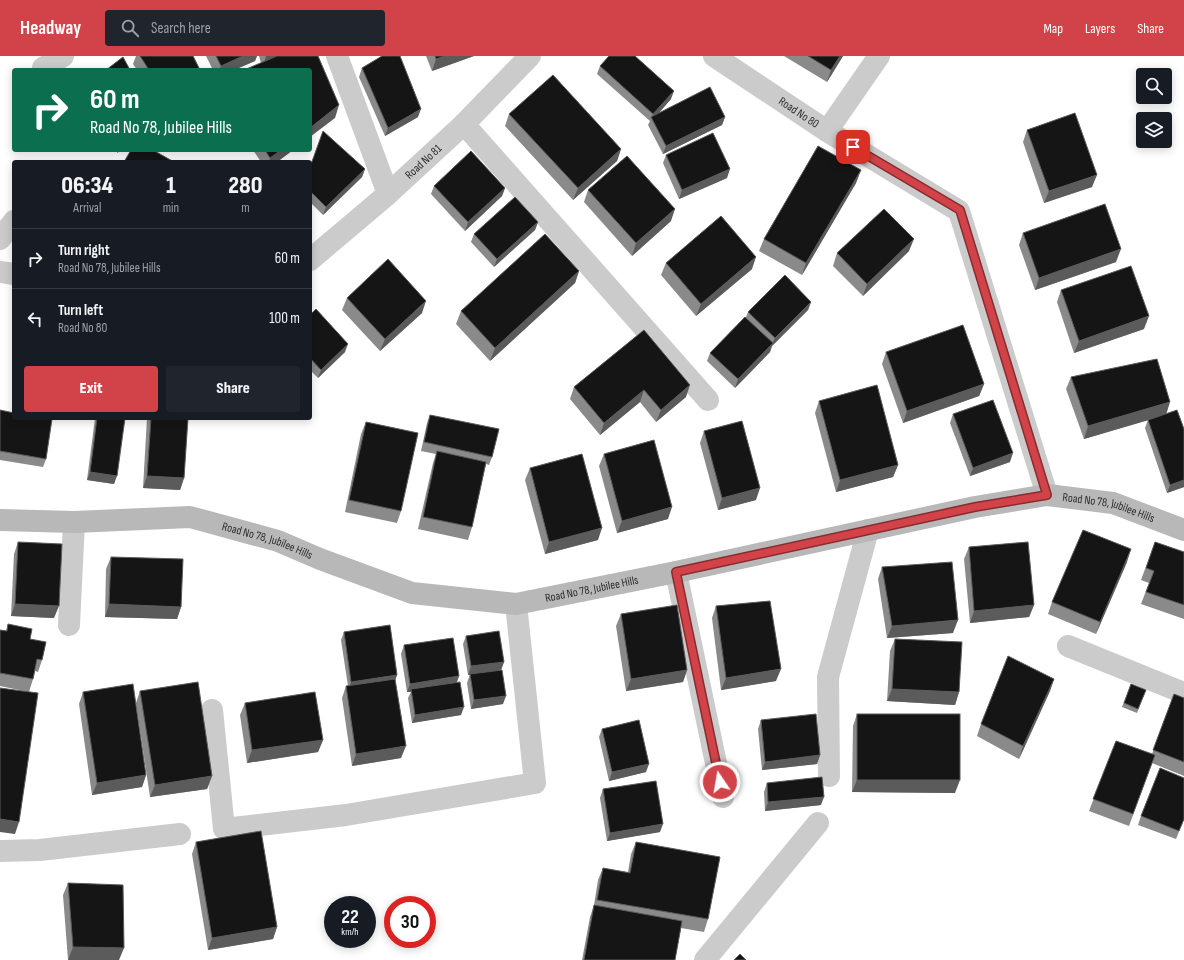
<!DOCTYPE html>
<html lang="en">
<head>
<meta charset="utf-8">
<style>
  body { margin:0; font-family:"Sofia Sans Condensed",sans-serif; background:#20242c; color:#f1f3f6; height:100vh; display:flex; flex-direction:column; font-size:15px; white-space:nowrap }
  * { box-sizing:border-box; margin:0 }
  p { font-size:13px; color:#9ea1a6 }
  .icon { flex:none; width:22px; height:22px; fill:none; stroke:currentColor; stroke-width:2; stroke-linecap:round; stroke-linejoin:round }
  .map { position:relative; flex:1; overflow:hidden }
  .side { position:absolute; left:12px; top:104px; width:300px; height:260px; display:flex; flex-direction:column; background:#171b24; border-radius:4px; box-shadow:0 2px 10px #0003 }
  .side>* { flex:none }
  .top-card { position:absolute; left:12px; top:12px; width:300px; height:84px; border-radius:4px; box-shadow:0 2px 10px #0003; background:#0b6e4f; color:#fff; overflow:hidden }
  .buttons { position:absolute; left:1136px; top:12px; display:grid; gap:8px }
  .buttons a { display:grid; place-items:center; width:36px; height:36px; border-radius:4px; background:#171b24; box-shadow:0 2px 10px #0003; font-size:20px }
  .speed { position:absolute; left:324px; top:840px; display:flex; gap:8px; font-size:20px; font-weight:700; text-align:center }
  .speed>* { display:grid; place-content:center; width:52px; height:52px; border-radius:50%; background:#171b24; box-shadow:0 2px 10px #0003; line-height:1 }
  .speed small { font-size:10px; font-weight:400 }
  .speed .limit { border:6px solid #d22; background:#fff; color:#111 }
  .pin { position:absolute; display:grid; place-items:center; width:34px; height:34px; color:#fff; margin:-17px; border-radius:8px; box-shadow:0 2px 6px #0006 }
  .me { position:absolute; width:44px; margin:-22px; rotate:348deg; stroke-linejoin:round; filter:drop-shadow(0 0 3px #0008) }
  .turn { display:flex; align-items:center; gap:14px; height:84px; padding:0 12px; font-size:18px }
  .turn .icon { width:52px; height:52px; stroke-width:2.5 }
  .turn b { display:block; font-size:28px; line-height:34px }
  .eta { display:flex; justify-content:space-evenly; align-items:center; height:68px; text-align:center }
  .eta b { font-size:24px; font-weight:800; line-height:28px }
  .cta { display:flex; gap:8px; margin-top:auto; padding:8px 12px }
  .cta a { flex:1; height:46px; border-radius:4px; background:#d14348; color:#fff; font-size:16px; font-weight:800; line-height:46px; text-align:center }
  .cta a+a { background:#20242c; color:#f1f3f6 }
  ul { padding:0; list-style:none }
  li { display:flex; align-items:center; gap:12px; height:60px; padding:0 12px; border-top:1px solid #363941 }
  li div { flex:1 }
  li b { display:block; font-size:15px }
  li em { font-style:normal }
  header { display:flex; align-items:center; gap:24px; box-sizing:border-box; height:56px; padding:0 20px; background:#d14348; color:#fff }
  header strong { font-size:19px }
  nav { display:flex; gap:22px; margin-inline-start:auto; font-size:14px }
  .search { width:280px; height:36px; background:#20242c; display:flex; align-items:center; gap:10px; box-sizing:border-box; padding:0 14px; border-radius:4px; color:#9ea1a6; font-size:15px }
  .map>svg:first-child { display:block }
  .lines { fill:none; stroke-linecap:round; stroke-linejoin:round }
  .street { stroke:#cbcbcb; stroke-width:22 }
  .secondary { stroke:#b8b8b8; stroke-width:22 }
  .wall { fill:#8a8a8a }
  .shaded-wall { fill:#5b5b5b }
  .building { fill:#151515; stroke:#5b5b5b }
  .route-casing { stroke:#882c2f; stroke-width:10 }
  .route { stroke:#d14348; stroke-width:7 }
  .labels { text-anchor:middle; dominant-baseline:central; stroke-width:4; stroke-linejoin:round; paint-order:stroke }
  .street-label { font-size:12px; fill:#2e2e2e; stroke:#fff }
</style>
</head>
<body>
<header>
<strong>Headway</strong>
<div class="search"><svg class="icon" aria-label="search" viewBox="0 0 24 24"><circle cx="10" cy="10" r="6"/><path d="M15 15l6 6"/></svg>Search here</div>
<nav><a>Map</a><a>Layers</a><a>Share</a></nav>
</header>
<div class="map">
<svg width="1184" height="904" viewBox="0 0 1184 904">
  <rect width="100%" height="100%" fill="#fff"/>
  <g class="lines">
    <g class="street">
      <polyline points="337,0 388,138"/>
      <path id="s1" d="M714 0 827 75 959 155 1047 439"/>
      <polyline points="43,12 63,0"/>
      <polyline points="464,68 708,344"/>
      <polyline points="827,75 879,0"/>
      <polyline points="0,183 14,165"/>
      <path id="s2" d="M310 204 388 138 464 68 530 0"/>
      <polyline points="0,216 14,218"/>
      <polyline points="676,516 723,741"/>
      <polyline points="69,569 74,466"/>
      <polyline points="1068,590 1184,637"/>
      <polyline points="212,654 224,773 346,759 535,727 516,548"/>
      <polyline points="829,720 828,621 868,474"/>
      <polyline points="0,795 40,794 180,778"/>
      <polyline points="705,904 818,767"/>
    </g>
    <path class="secondary" id="s3" d="M0 464 74 466 190 461 278 485 320 503 412 537 516 548 676 516 975 451 1047 439 1113 447 1184 474"/>
  </g>
  <g class="wall">
    <polygon points="136,0 193,0 200,14 137,14 133,8"/>
    <polygon points="206,0 257,0 255,5 234,14 213,14"/>
    <polygon points="259,0 318,0 335,62 261,7"/>
    <polygon points="426,0 474,0 432,15"/>
    <polygon points="784,0 843,0 827,26"/>
    <polygon points="600,10 671,43 658,57 725,61 722,69 663,98 648,69 650,65 597,18"/>
    <polygon points="362,12 418,61 385,80 359,21"/>
    <polygon points="509,58 621,93 617,105 573,144 505,70"/>
    <polygon points="1027,74 1092,131 1044,147 1023,86"/>
    <polygon points="253,94 293,94 277,106 261,106"/>
    <polygon points="666,99 727,122 679,143 663,107"/>
    <polygon points="310,111 365,113 362,121 323,159 310,146"/>
    <polygon points="861,114 856,127 802,219 759,195 764,183"/>
    <polygon points="434,130 505,132 502,140 465,175 431,138"/>
    <polygon points="588,134 671,165 632,200 584,146"/>
    <polygon points="538,166 535,174 494,211 471,186 474,178"/>
    <polygon points="1023,177 1116,206 1035,234 1019,189"/>
    <polygon points="909,195 863,240 833,210 837,197"/>
    <polygon points="666,207 752,213 696,260 661,219"/>
    <polygon points="579,215 575,227 490,305 456,268 461,255"/>
    <polygon points="1061,234 1144,273 1074,297 1057,246"/>
    <polygon points="347,242 422,257 380,295 342,254"/>
    <polygon points="811,246 808,254 772,290 770,296 735,332 707,305 710,297 746,261 748,256"/>
    <polygon points="310,259 345,296 318,322 310,314"/>
    <polygon points="644,274 686,341 656,366 640,346 600,379 570,343 574,331"/>
    <polygon points="886,296 984,328 979,340 903,367 882,308"/>
    <polygon points="1071,321 1166,358 1184,431 1167,437 1145,372 1148,364 1157,361 1084,383 1066,333"/>
    <polygon points="819,345 898,409 893,421 836,436 815,357"/>
    <polygon points="0,354 46,403 43,411 0,404"/>
    <polygon points="953,358 1010,406 970,420 950,367"/>
    <polygon points="430,359 492,401 489,409 486,408 472,471 468,484 418,473 433,407 436,398 421,395 427,367"/>
    <polygon points="95,362 125,362 114,428 87,424"/>
    <polygon points="147,362 188,362 184,422 180,434 143,432"/>
    <polygon points="366,366 401,455 397,467 345,456 361,378"/>
    <polygon points="704,375 756,444 718,454 700,387"/>
    <polygon points="604,398 668,463 617,477 599,410"/>
    <polygon points="530,412 598,484 545,498 525,424"/>
    <polygon points="18,486 54,562 11,560 14,498"/>
    <polygon points="1155,486 1184,496 1184,563 1141,548 1149,527 1141,524"/>
    <polygon points="969,491 1034,549 1029,561 970,567 964,503"/>
    <polygon points="111,501 181,551 177,563 105,561 106,513"/>
    <polygon points="1127,506 1096,578 1048,558 1052,546"/>
    <polygon points="882,511 953,577 887,582 878,523"/>
    <polygon points="716,550 776,625 721,634 712,562"/>
    <polygon points="621,558 687,614 683,626 626,635 616,570"/>
    <polygon points="8,568 30,583 42,604 38,616 35,615 33,623 29,636 0,630 0,574 6,575"/>
    <polygon points="344,576 397,619 395,624 401,702 352,710 342,642 346,630 348,630 341,584"/>
    <polygon points="466,580 504,606 501,614 503,648 471,653 467,627 470,618 496,615 468,619 463,588"/>
    <polygon points="895,583 959,636 955,649 887,645 890,595"/>
    <polygon points="404,589 459,620 456,627 461,659 412,667 408,642 411,636 407,636 401,598"/>
    <polygon points="1054,623 1050,635 1019,703 977,680 981,668"/>
    <polygon points="1131,628 1146,634 1137,657 1122,651"/>
    <polygon points="140,635 212,720 207,733 150,741 136,647"/>
    <polygon points="83,636 146,719 142,731 92,739 79,648"/>
    <polygon points="1174,638 1184,642 1184,720 1152,707 1129,770 1089,755 1116,685 1152,698"/>
    <polygon points="245,647 323,684 318,696 247,707 240,659"/>
    <polygon points="857,658 955,737 852,736 853,670"/>
    <polygon points="761,664 820,699 817,708 762,714 758,673"/>
    <polygon points="602,673 646,716 609,725 599,681"/>
    <polygon points="767,727 821,749 765,755 764,736"/>
    <polygon points="603,733 660,776 607,785 600,742"/>
    <polygon points="1141,760 1184,763 1176,783 1138,769"/>
    <polygon points="196,786 277,871 273,883 208,894 192,798"/>
    <polygon points="636,786 708,863 704,876 681,872 675,904 582,904 590,861 594,849 598,824 603,812 628,816 631,798"/>
    <polygon points="68,827 119,904 68,904 63,839"/>
  </g>
  <g class="shaded-wall">
    <polygon points="243,0 257,0 255,5 234,14 219,14 221,10"/>
    <polygon points="266,0 289,0 263,10"/>
    <polygon points="445,0 474,0 432,15 436,3"/>
    <polygon points="840,0 843,0 827,26 831,14"/>
    <polygon points="674,35 671,43 653,64 652,62 653,58"/>
    <polygon points="339,49 335,62 310,81 310,72"/>
    <polygon points="421,53 418,61 385,80 388,72"/>
    <polygon points="725,61 722,69 663,98 666,90"/>
    <polygon points="621,93 617,105 573,144 578,132"/>
    <polygon points="118,94 122,94 117,97"/>
    <polygon points="281,94 293,94 277,106 269,106 270,102"/>
    <polygon points="365,113 362,121 323,159 326,151"/>
    <polygon points="730,113 727,122 679,143 682,134"/>
    <polygon points="861,114 856,127 802,219 806,207"/>
    <polygon points="1097,119 1092,131 1044,147 1049,135"/>
    <polygon points="505,132 502,140 465,175 468,166"/>
    <polygon points="675,153 671,165 632,200 636,187"/>
    <polygon points="538,166 535,174 494,211 497,203"/>
    <polygon points="914,183 909,195 863,240 867,228"/>
    <polygon points="1121,193 1116,206 1035,234 1039,222"/>
    <polygon points="756,201 752,213 696,260 701,248"/>
    <polygon points="579,215 575,227 490,305 495,292"/>
    <polygon points="426,245 422,257 380,295 385,283"/>
    <polygon points="811,246 808,254 772,290 770,296 735,332 738,323 772,288 775,282"/>
    <polygon points="1149,260 1144,273 1074,297 1079,285"/>
    <polygon points="348,288 345,296 318,322 321,314"/>
    <polygon points="984,328 979,340 903,367 907,355"/>
    <polygon points="690,329 686,341 656,366 661,354"/>
    <polygon points="644,334 640,346 600,379 604,367"/>
    <polygon points="1170,346 1166,359 1084,383 1088,370"/>
    <polygon points="1013,397 1010,406 970,420 973,412"/>
    <polygon points="898,409 893,421 836,436 840,424"/>
    <polygon points="90,416 117,420 114,428 87,424"/>
    <polygon points="147,420 184,422 180,434 143,432"/>
    <polygon points="1184,424 1184,431 1167,437 1170,429"/>
    <polygon points="760,432 756,444 718,454 722,442"/>
    <polygon points="672,451 668,463 617,477 622,465"/>
    <polygon points="602,472 598,484 545,498 549,486"/>
    <polygon points="1131,493 1127,506 1096,578 1100,566"/>
    <polygon points="15,548 59,550 54,562 11,560"/>
    <polygon points="109,548 181,551 177,563 105,561"/>
    <polygon points="1034,549 1029,561 970,567 974,555"/>
    <polygon points="958,564 953,577 887,582 892,570"/>
    <polygon points="504,606 501,614 468,619 471,610"/>
    <polygon points="781,613 776,625 721,634 726,622"/>
    <polygon points="687,614 683,626 626,635 631,623"/>
    <polygon points="397,619 394,627 348,634 351,626"/>
    <polygon points="459,620 456,629 411,633 411,636 407,636 410,628"/>
    <polygon points="1054,623 1050,635 1019,703 1023,690"/>
    <polygon points="892,633 959,636 955,649 887,645"/>
    <polygon points="506,640 503,648 471,653 474,644"/>
    <polygon points="464,651 461,659 412,667 415,659"/>
    <polygon points="323,684 318,696 247,707 252,694"/>
    <polygon points="406,690 401,702 352,710 356,698"/>
    <polygon points="820,699 817,708 762,714 765,706"/>
    <polygon points="649,708 646,716 609,725 612,716"/>
    <polygon points="146,719 142,731 92,739 97,727"/>
    <polygon points="212,720 207,733 150,741 155,729"/>
    <polygon points="857,724 960,724 955,737 852,736"/>
    <polygon points="824,741 821,749 765,755 768,746"/>
    <polygon points="0,763 19,766 15,778 0,776"/>
    <polygon points="663,768 660,776 607,785 610,777"/>
    <polygon points="277,871 273,883 208,894 212,882"/>
    <polygon points="73,891 124,892 119,904 68,904"/>
  </g>
  <g class="building">
    <polygon points="140,0 193,0 200,14 149,14"/>
    <polygon points="216,0 243,0 221,10"/>
    <polygon points="277,0 318,0 339,49 310,72 310,14 244,14"/>
    <polygon points="382,0 400,0 421,53 388,72 362,12"/>
    <polygon points="435,0 445,0 436,3"/>
    <polygon points="609,0 635,0 674,35 653,58 600,10"/>
    <polygon points="808,0 840,0 831,14"/>
    <polygon points="123,1 130,14 106,14"/>
    <polygon points="553,19 621,93 578,132 509,58"/>
    <polygon points="710,31 725,61 666,90 651,61"/>
    <polygon points="1075,57 1097,119 1049,135 1027,74"/>
    <polygon points="323,75 365,113 326,151 310,135 310,111"/>
    <polygon points="713,77 730,113 682,134 666,99"/>
    <polygon points="818,90 861,114 806,207 764,183"/>
    <polygon points="131,94 153,94 174,106 124,106"/>
    <polygon points="265,94 281,94 270,102"/>
    <polygon points="471,95 505,132 468,166 434,130"/>
    <polygon points="627,100 675,153 636,187 588,134"/>
    <polygon points="515,141 538,166 497,203 474,178"/>
    <polygon points="1105,148 1121,193 1039,222 1023,177"/>
    <polygon points="884,153 914,183 867,228 837,197"/>
    <polygon points="721,160 756,201 701,248 666,207"/>
    <polygon points="545,178 579,215 495,292 461,255"/>
    <polygon points="388,203 426,245 385,283 347,242"/>
    <polygon points="1131,210 1149,260 1079,285 1061,234"/>
    <polygon points="785,219 811,246 775,282 748,256"/>
    <polygon points="316,253 348,288 321,314 310,302 310,259"/>
    <polygon points="745,261 773,287 738,323 710,297"/>
    <polygon points="963,269 984,328 907,355 886,296"/>
    <polygon points="644,274 690,329 661,354 644,334 604,367 574,331"/>
    <polygon points="1157,303 1170,346 1088,370 1071,321"/>
    <polygon points="877,329 898,409 840,424 819,345"/>
    <polygon points="993,344 1013,397 973,412 953,358"/>
    <polygon points="0,354 14,357 14,362 46,362 52,363 46,403 0,395"/>
    <polygon points="1177,354 1184,373 1184,424 1170,429 1148,364"/>
    <polygon points="430,359 499,373 492,401 424,386"/>
    <polygon points="97,362 125,362 117,420 90,416"/>
    <polygon points="151,362 188,362 184,422 147,420"/>
    <polygon points="742,365 760,432 722,442 704,375"/>
    <polygon points="366,366 418,377 401,455 349,444"/>
    <polygon points="654,384 672,451 622,465 604,398"/>
    <polygon points="437,395 486,406 472,471 423,461"/>
    <polygon points="582,398 602,472 549,486 530,412"/>
    <polygon points="1083,474 1131,493 1100,566 1052,546"/>
    <polygon points="18,486 62,488 59,550 15,548"/>
    <polygon points="1028,486 1034,549 974,555 969,491"/>
    <polygon points="1155,486 1184,496 1184,549 1146,536 1154,515 1146,512"/>
    <polygon points="111,501 183,503 181,551 109,548"/>
    <polygon points="952,506 958,564 892,570 882,511"/>
    <polygon points="770,545 781,613 726,622 716,550"/>
    <polygon points="677,549 687,614 631,623 621,558"/>
    <polygon points="8,568 32,573 30,583 46,586 42,604 37,603 33,623 0,617 0,574 7,575"/>
    <polygon points="390,569 397,619 351,626 344,576"/>
    <polygon points="499,575 504,606 471,610 466,580"/>
    <polygon points="453,582 459,620 410,628 404,589"/>
    <polygon points="895,583 962,586 959,636 892,633"/>
    <polygon points="1008,600 1054,623 1023,690 981,668"/>
    <polygon points="502,614 506,640 474,644 470,618"/>
    <polygon points="395,623 406,690 356,698 346,630"/>
    <polygon points="198,626 212,720 155,729 140,635"/>
    <polygon points="460,626 464,651 415,659 411,633"/>
    <polygon points="133,628 146,719 97,727 83,636"/>
    <polygon points="1131,628 1146,634 1138,653 1124,647"/>
    <polygon points="0,632 38,637 19,766 0,763"/>
    <polygon points="315,636 323,684 252,694 245,647"/>
    <polygon points="1174,638 1184,642 1184,706 1153,694"/>
    <polygon points="816,658 820,699 765,706 761,664"/>
    <rect x="857" y="658" width="103" height="66"/>
    <polygon points="639,664 649,708 612,716 602,673"/>
    <polygon points="1116,685 1155,699 1133,758 1093,743"/>
    <polygon points="1160,712 1184,722 1184,763 1179,775 1141,760"/>
    <polygon points="822,721 824,741 768,746 767,727"/>
    <polygon points="656,725 663,768 610,777 603,733"/>
    <polygon points="261,775 277,871 212,882 196,786"/>
    <polygon points="636,786 720,801 708,863 597,844 603,812 630,817"/>
    <polygon points="68,827 123,829 124,892 73,891"/>
    <polygon points="594,849 682,865 675,904 584,904"/>
    <polygon points="740,898 746,904 734,904"/>
  </g>
  <g class="lines">
    <defs>
      <polyline id="route" points="720,726 676,516 975,451 1047,439 960,154 853,91"/>
    </defs>
    <use href="#route" class="route-casing"/>
    <use href="#route" class="route"/>
  </g>
  <g class="labels">
    <g class="street-label">
      <text stroke="none"><textPath href="#s1" startOffset="102">Road No 80</textPath></text>
      <text stroke="none"><textPath href="#s2" startOffset="150">Road No 81</textPath></text>
      <text stroke="none"><textPath href="#s3" startOffset="1135">Road No 78, Jubilee Hills</textPath></text>
      <text stroke="none"><textPath href="#s3" startOffset="271">Road No 78, Jubilee Hills</textPath></text>
      <text stroke="none"><textPath href="#s3" startOffset="607">Road No 78, Jubilee Hills</textPath></text>
    </g>
  </g>
</svg>
<div class="buttons">
<a><svg class="icon" aria-label="search" viewBox="0 0 24 24"><circle cx="10" cy="10" r="6"/><path d="M15 15l6 6"/></svg></a>
<a><svg class="icon" aria-label="layers" viewBox="0 0 24 24"><path d="M12 4l9 5-9 5-9-5zM3 14l9 5 9-5"/></svg></a>
</div>
<div class="speed"><div>22<small>km/h</small></div><div class="limit">30</div></div>
<div class="pin" style="left:853px;top:91px;background:#d93025"><svg class="icon" aria-label="arrive" viewBox="0 0 24 24"><path d="M6 21V4h12l-3 4 3 4H6"/></svg></div>
<svg class="me" style="left:720px;top:726px" viewBox="-20 -20 40 40"><circle r="17" fill="#d14348" stroke="#fff" stroke-width="3"/><path d="M0-11L8 9 0 5-8 9z" fill="#fff"/></svg>
<div class="top-card">
<div class="turn"><svg class="icon" aria-label="right" viewBox="0 0 24 24"><path d="M7 20v-9h11M14 6l5 5-5 5"/></svg><div><b>60 m</b>Road No 78, Jubilee Hills</div></div>
</div>
<section class="side">
<div class="eta">
<div><b>06:34</b><p>Arrival</p></div>
<div><b>1</b><p>min</p></div>
<div><b>280</b><p>m</p></div>
</div>
<ul>
<li><svg class="icon" aria-label="right" viewBox="0 0 24 24"><path d="M7 20v-9h11M14 6l5 5-5 5"/></svg><div><b>Turn right</b><p>Road No 78, Jubilee Hills</p></div><em>60 m</em></li>
<li><svg class="icon" aria-label="left" viewBox="0 0 24 24"><path d="M17 20v-9H6M10 6l-5 5 5 5"/></svg><div><b>Turn left</b><p>Road No 80</p></div><em>100 m</em></li>
</ul>
<div class="cta"><a>Exit</a><a>Share</a></div>
</section>
</div>
</body>
</html>
